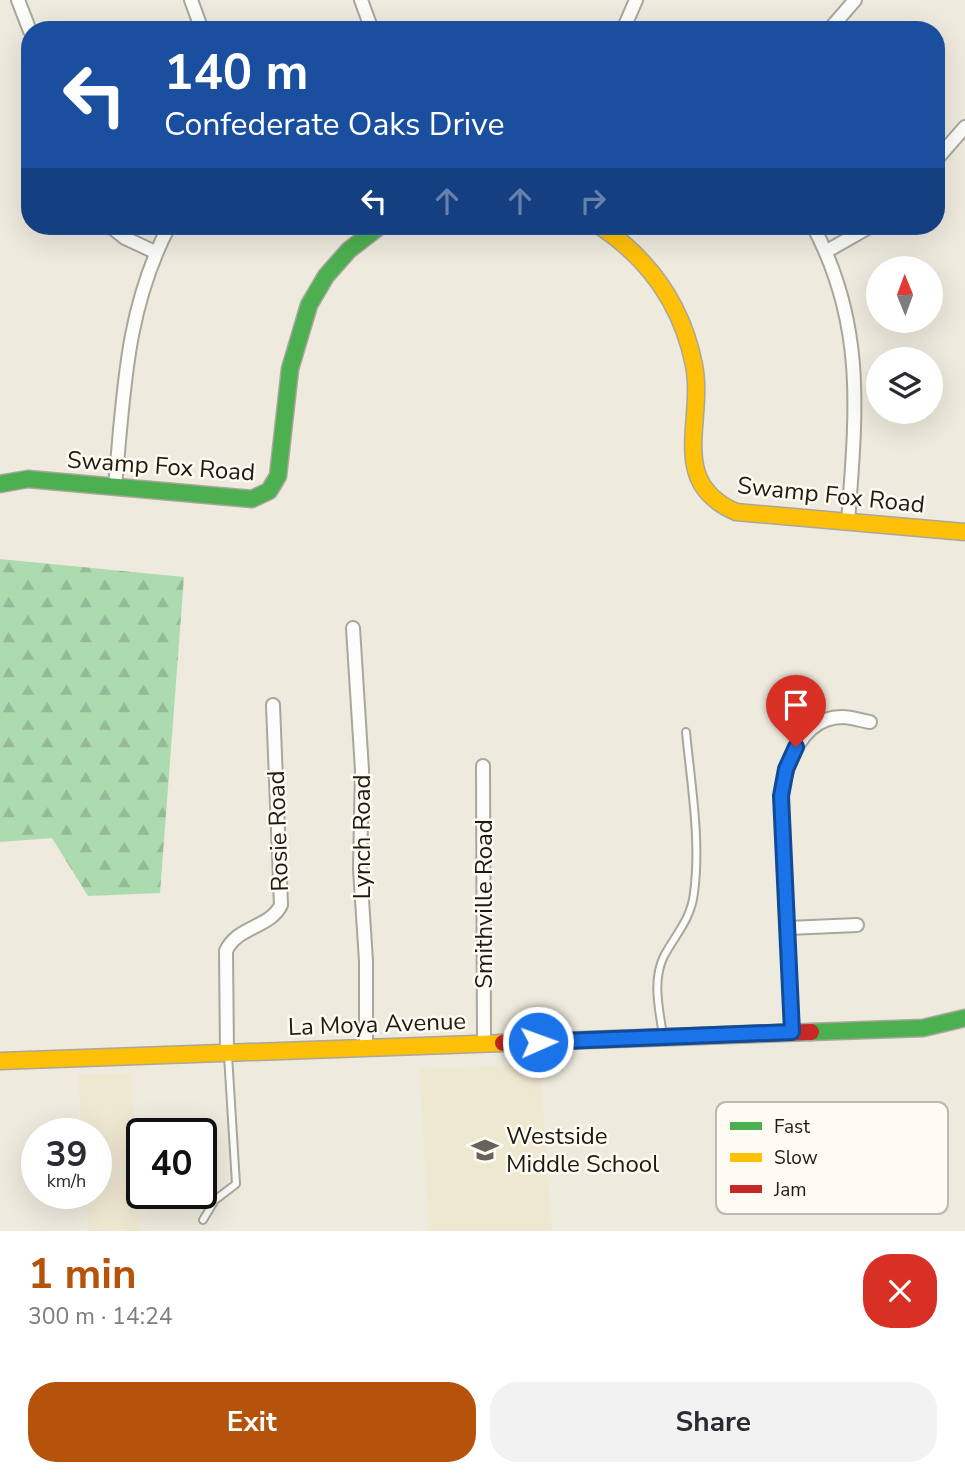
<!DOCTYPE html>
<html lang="en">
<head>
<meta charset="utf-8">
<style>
  body { margin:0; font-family:"Nunito Sans",sans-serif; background:#f2f2f3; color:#2b2b33; height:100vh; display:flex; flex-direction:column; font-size:26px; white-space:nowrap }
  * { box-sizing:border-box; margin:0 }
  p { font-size:23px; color:#7c7c81 }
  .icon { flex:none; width:38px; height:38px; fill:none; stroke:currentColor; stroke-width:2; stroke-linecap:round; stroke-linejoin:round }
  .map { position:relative; height:1231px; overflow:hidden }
  .panel { display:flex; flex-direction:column; background:#fff; flex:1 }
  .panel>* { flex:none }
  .guide { position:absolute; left:21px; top:21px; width:924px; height:214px; border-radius:28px; box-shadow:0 7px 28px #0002; background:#1a4fa0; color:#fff; overflow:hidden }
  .needle { width:46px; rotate:359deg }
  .tools { position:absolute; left:866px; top:256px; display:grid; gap:14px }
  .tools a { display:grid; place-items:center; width:77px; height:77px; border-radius:50%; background:#fff; box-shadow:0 7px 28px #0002; font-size:35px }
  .speed { position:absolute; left:21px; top:1118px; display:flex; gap:14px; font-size:35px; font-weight:700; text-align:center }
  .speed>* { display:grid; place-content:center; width:91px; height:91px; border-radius:50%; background:#fff; box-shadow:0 7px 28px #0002; line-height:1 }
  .speed small { font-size:18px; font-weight:400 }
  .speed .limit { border:4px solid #111; border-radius:10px; background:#fff; color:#111 }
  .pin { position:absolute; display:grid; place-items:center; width:60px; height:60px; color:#fff; margin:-72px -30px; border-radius:50% 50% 50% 0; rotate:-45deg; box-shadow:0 0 7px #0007 }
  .pin .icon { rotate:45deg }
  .me { position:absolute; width:77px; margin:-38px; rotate:88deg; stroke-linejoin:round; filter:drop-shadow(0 0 5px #0008) }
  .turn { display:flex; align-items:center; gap:24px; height:147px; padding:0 28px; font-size:32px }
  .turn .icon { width:91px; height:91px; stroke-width:2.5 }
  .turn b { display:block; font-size:49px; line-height:60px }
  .lanes { display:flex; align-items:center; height:66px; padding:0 28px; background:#0003; justify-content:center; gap:35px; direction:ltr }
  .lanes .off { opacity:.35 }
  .round { display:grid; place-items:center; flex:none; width:74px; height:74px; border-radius:28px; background:#f2f2f3 }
  .headline { display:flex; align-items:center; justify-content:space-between; height:119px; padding:0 28px }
  h1 { font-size:42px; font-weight:700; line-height:52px; color:#b45309 }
  .button { display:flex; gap:14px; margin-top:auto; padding:14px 28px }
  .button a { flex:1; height:80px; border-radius:28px; background:#b45309; color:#fff; font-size:28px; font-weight:700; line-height:80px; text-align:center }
  .button a+a { background:#f2f2f3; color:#2b2b33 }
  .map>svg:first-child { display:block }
  .built { fill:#efe8d1 }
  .forest { fill:url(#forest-firs) }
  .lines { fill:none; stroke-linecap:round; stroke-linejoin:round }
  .lane-casing { stroke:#a9a69c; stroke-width:10 }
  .street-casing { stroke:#a9a69c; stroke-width:16 }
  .fast-casing { stroke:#a9a69c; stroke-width:19 }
  .slow-casing { stroke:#a9a69c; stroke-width:19 }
  .jam-casing { stroke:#a9a69c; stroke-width:19 }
  .lane { stroke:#fcfcfa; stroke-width:6 }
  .street { stroke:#fcfcfa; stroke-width:12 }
  .fast { stroke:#4caf50; stroke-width:16 }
  .slow { stroke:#ffc107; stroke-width:16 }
  .jam { stroke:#c62828; stroke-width:16 }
  .route-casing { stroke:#114b97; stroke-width:18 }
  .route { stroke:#1a73e8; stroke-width:12 }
  .labels { text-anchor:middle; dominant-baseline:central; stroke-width:5; stroke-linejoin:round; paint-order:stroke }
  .street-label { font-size:24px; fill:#1e1b13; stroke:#fefbf2 }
  .poi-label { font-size:24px; fill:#1e1b13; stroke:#fefbf2; text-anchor:start }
  .key { fill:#fefbf2; stroke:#bbb8af; stroke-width:2 }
  .key-label { font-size:19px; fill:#1e1b13 }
</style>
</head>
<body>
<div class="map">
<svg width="965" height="1231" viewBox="0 0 965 1231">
  <defs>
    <pattern id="forest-firs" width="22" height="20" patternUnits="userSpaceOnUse" patternTransform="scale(1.75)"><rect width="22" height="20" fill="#addbb0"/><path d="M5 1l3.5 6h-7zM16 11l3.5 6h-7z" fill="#94bb96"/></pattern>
  </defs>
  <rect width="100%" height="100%" fill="#eeeadd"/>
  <g class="built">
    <polygon points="540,1065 552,1231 429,1231 419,1069"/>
    <polygon points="131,1073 140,1231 88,1231 86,1194 96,1194 96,1134 82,1134 78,1075"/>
  </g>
  <polygon class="forest" points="0,559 184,577 160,893 88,896 52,838 0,842"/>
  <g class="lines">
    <defs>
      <g id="lane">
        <path d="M663 1035C659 1009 652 980 664 956 676 934 691 919 694 893 701 841 691 784 686 732"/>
        <polyline points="203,1220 215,1200 236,1184 228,1055"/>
      </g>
      <g id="street">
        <polyline points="18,0 30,31"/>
        <polyline points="191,0 202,30"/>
        <polyline points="361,0 372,30"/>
        <polyline points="623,30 636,0"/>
        <polyline points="829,30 855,0"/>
        <polyline points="936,160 965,127"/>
        <polyline points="110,226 125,238 155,252"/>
        <path d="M813 226C866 325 856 414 848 522"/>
        <polyline points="827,251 871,226"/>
        <path d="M115 486C124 393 125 311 169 226"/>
        <polyline points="353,628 362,770 360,869 366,961 366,1047"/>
        <polyline points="788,717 808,732"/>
        <polyline points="483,766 484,1043"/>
        <polyline points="788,928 857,925"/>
        <path d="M792 1032 781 796C787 763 801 717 843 717 852 717 862 721 870 722"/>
        <path d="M227 1053 226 951C237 926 270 928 281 905L273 705"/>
      </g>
      <g id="fast">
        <polyline points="0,484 28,479 252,499 269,491 278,476 290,369 309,305 326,276 349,250 380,226"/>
        <polyline points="811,1032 923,1028 965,1018"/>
      </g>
      <g id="slow">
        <path d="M600 226C649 259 682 305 694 365 705 421 667 482 736 512L965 532"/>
        <polyline points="0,1061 503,1043"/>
      </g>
      <polyline id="jam" points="503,1043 811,1032"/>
    </defs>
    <use href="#lane" class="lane-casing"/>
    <use href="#street" class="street-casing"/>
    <use href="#fast" class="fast-casing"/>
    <use href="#slow" class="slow-casing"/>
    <use href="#jam" class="jam-casing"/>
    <use href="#lane" class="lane"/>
    <use href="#street" class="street"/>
    <use href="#fast" class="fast"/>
    <use href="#slow" class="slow"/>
    <use href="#jam" class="jam"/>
  </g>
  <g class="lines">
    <defs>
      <polyline id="route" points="538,1042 792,1032 781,796 786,769 796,747"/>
    </defs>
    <use href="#route" class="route-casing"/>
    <use href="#route" class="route"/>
  </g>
  <defs>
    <symbol id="school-bare" viewBox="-9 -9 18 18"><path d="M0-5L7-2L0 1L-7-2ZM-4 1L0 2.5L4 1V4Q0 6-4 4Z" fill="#67635a" stroke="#fefbf2" stroke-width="2.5" paint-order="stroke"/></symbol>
  </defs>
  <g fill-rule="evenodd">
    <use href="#school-bare" x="466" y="1131" width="38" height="38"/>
  </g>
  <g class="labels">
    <g class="street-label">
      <text transform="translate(161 466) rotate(4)">Swamp Fox Road</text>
      <text transform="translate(831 495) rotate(6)">Swamp Fox Road</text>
      <text transform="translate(278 831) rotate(-92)">Rosie Road</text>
      <text transform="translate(362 837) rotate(-90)">Lynch Road</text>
      <text transform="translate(484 904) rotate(-90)">Smithville Road</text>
      <text transform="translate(377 1024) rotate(-2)">La Moya Avenue</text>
    </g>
    <g class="poi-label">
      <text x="506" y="1136">Westside<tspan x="506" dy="28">Middle School</tspan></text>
    </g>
  </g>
  <rect x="716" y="1102" width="232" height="112" rx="10" class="key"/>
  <rect x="730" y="1122" width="32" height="8" fill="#4caf50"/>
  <rect x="730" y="1153" width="32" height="9" fill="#ffc107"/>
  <rect x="730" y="1185" width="32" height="8" fill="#c62828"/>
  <g class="key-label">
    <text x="774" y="1133">Fast</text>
    <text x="774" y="1164">Slow</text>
    <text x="774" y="1196">Jam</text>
  </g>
</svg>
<div class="tools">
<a><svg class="needle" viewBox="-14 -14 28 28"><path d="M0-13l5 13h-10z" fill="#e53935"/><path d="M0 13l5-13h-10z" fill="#7c7c81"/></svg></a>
<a><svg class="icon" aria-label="layers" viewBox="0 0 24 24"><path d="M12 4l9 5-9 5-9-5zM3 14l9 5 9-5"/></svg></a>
</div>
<div class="speed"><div>39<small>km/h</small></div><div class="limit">40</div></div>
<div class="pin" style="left:796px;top:747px;background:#d93025"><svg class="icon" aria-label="arrive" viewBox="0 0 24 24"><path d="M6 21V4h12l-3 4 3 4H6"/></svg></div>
<svg class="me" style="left:538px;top:1042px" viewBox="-20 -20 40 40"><circle r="17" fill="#1a73e8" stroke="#fff" stroke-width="3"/><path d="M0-11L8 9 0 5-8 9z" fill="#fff"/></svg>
<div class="guide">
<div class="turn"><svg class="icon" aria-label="left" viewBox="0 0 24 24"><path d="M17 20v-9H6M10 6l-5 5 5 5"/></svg><div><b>140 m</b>Confederate Oaks Drive</div></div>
<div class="lanes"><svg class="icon" aria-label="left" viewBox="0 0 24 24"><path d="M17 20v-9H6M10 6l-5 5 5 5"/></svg><svg class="icon off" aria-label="ahead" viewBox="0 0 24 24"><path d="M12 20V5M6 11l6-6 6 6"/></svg><svg class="icon off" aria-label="ahead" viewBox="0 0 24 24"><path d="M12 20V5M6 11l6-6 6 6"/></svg><svg class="icon off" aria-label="right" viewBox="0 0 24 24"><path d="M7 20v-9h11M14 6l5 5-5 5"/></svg></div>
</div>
</div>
<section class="panel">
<div class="headline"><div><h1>1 min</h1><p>300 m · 14:24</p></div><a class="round" style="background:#d93025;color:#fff"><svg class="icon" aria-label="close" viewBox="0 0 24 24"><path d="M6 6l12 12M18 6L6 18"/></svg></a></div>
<div class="button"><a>Exit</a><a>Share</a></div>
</section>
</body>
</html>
